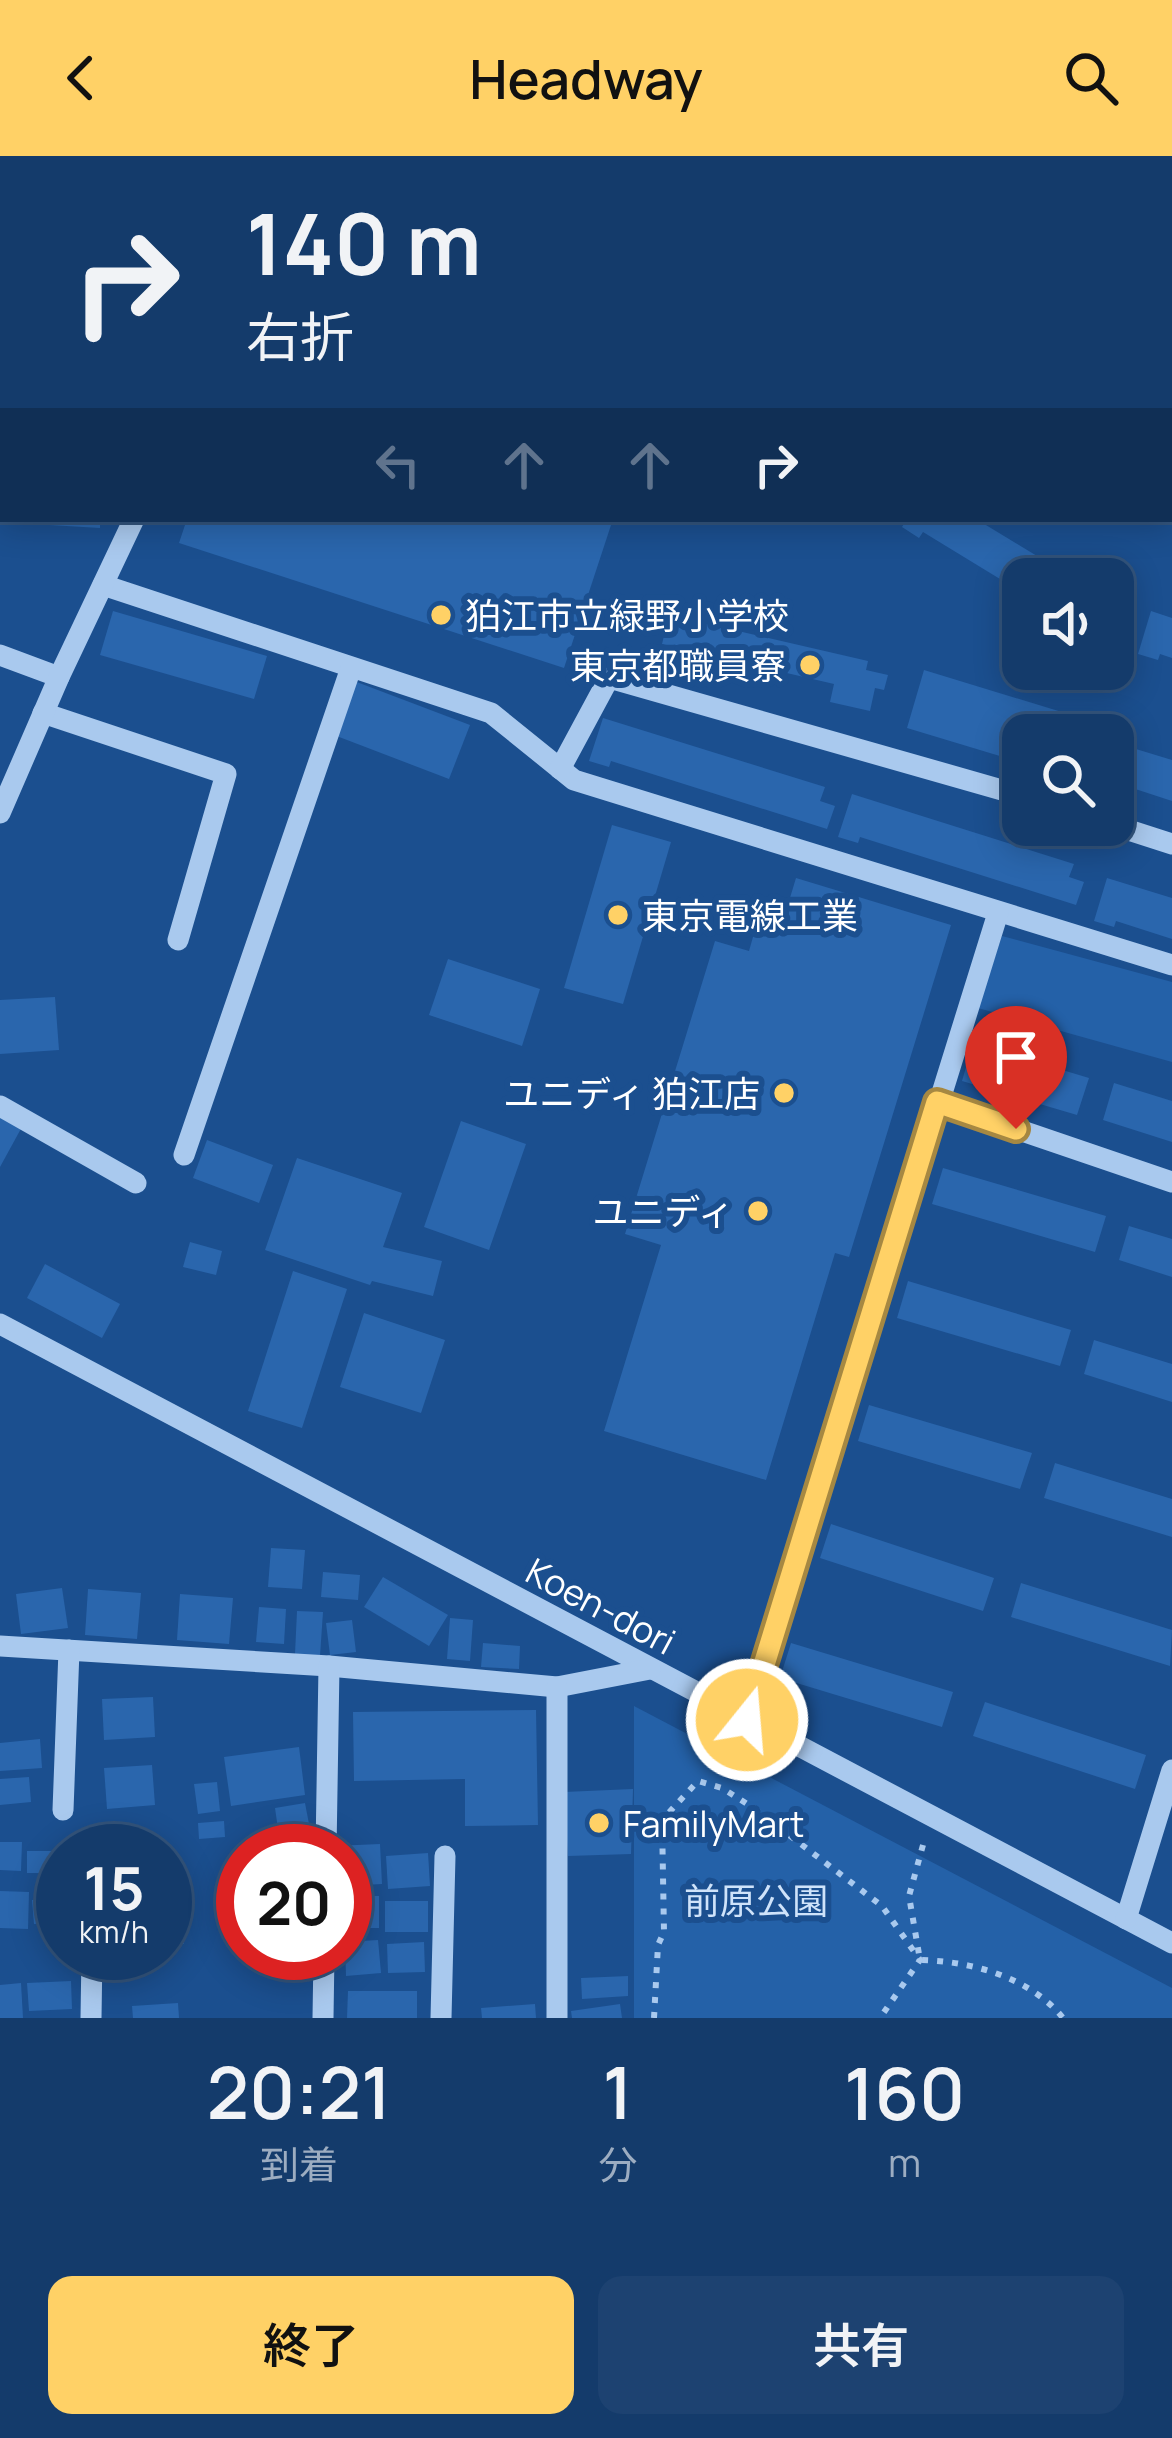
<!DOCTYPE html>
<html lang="ja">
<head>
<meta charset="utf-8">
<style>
  body { margin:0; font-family:Manrope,"Noto Sans JP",sans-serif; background:#1d4271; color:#f1f3f6; height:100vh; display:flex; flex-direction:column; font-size:45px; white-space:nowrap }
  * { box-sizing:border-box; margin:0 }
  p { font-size:39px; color:#9dadc1 }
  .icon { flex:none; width:66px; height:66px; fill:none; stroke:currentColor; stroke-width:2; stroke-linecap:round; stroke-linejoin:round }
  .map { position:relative; height:1862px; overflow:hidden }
  .side { display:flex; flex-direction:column; background:#143b6b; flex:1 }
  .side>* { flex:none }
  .banner { position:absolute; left:0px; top:0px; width:1173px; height:366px; box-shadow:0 6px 30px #0003,0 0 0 3px #33557e; background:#143b6b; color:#f1f3f6; overflow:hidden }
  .buttons { position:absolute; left:1002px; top:402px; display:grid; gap:24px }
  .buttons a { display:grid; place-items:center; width:132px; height:132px; border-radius:24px; background:#143b6b; box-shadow:0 6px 30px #0003,0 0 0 3px #33557e; font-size:60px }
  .speed { position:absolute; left:36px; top:1668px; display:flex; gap:24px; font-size:60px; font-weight:700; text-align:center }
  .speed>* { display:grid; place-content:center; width:156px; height:156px; border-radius:50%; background:#143b6b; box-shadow:0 6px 30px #0003,0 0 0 3px #33557e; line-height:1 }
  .speed small { font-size:30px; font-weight:400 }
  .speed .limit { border:18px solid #d22; background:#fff; color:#111 }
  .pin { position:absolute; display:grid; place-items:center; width:102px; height:102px; color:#fff; margin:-123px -51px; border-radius:50% 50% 50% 0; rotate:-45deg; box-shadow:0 0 12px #0007 }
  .pin .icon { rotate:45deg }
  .me { position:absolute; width:132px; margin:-66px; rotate:17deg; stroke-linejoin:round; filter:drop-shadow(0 0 9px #0008) }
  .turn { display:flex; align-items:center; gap:42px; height:252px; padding:0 48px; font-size:54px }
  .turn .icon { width:156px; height:156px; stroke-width:2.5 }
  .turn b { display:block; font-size:84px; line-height:102px }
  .lanes { display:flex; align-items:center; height:114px; padding:0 48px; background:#0003; justify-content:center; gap:60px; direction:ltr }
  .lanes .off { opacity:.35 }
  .eta { display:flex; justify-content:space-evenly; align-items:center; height:204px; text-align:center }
  .eta b { font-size:72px; font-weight:600; line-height:84px }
  .action { display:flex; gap:24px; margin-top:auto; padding:24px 48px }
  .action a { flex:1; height:138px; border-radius:24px; background:#ffd166; color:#111; font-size:48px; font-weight:600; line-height:138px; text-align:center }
  .action a+a { background:#1d4271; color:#f1f3f6 }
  header { display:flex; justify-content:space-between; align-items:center; height:156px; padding:0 48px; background:#ffd166; color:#111; font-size:54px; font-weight:600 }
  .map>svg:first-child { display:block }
  .green { fill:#2461a8 }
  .building { fill:#2a66ad }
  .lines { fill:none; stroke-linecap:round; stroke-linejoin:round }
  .path { stroke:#a9c9ee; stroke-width:6; stroke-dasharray:6 9; stroke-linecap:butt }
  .minor { stroke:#a9c9ee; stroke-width:21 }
  .major { stroke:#f0f6ff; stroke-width:30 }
  .route-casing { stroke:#a68842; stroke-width:30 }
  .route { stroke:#ffd166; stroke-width:21 }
  .poi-dot { fill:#ffd166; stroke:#1b4f8f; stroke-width:4.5 }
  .labels { text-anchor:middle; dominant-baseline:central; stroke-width:12; stroke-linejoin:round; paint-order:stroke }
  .poi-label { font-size:36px; fill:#fff; stroke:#1b4f8f; text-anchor:start }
  .street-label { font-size:36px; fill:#fff; stroke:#1b4f8f }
  .park-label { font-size:36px; fill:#cfe3fa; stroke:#1b4f8f }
</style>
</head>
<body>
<header><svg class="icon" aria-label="back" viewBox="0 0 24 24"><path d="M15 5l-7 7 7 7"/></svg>Headway<svg class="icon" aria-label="search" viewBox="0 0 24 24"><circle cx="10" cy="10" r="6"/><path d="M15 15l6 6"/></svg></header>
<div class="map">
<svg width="1172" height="1862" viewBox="0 0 1172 1862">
  <rect width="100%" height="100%" fill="#1b4f8f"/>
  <g class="green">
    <polygon points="1002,780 1172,826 1172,906 978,852"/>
    <polygon points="634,1550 1172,1832 1172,1862 634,1862"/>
  </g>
  <g class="building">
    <polygon points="16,363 100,363 100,372 16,367"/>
    <polygon points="187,363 613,363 564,512 179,387"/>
    <polygon points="907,363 976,363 1075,423 1023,423 1023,437 923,376 919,382 902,371"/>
    <polygon points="1113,446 1124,453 1116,465 1129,473 1116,494 1113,492"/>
    <polygon points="113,455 267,500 254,543 100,499"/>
    <polygon points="1151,455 1172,462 1172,502 1160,498 1158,504 1138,498"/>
    <polygon points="669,459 868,505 866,514 888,519 884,534 875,532 870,555 830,546 834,528 662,488"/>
    <polygon points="924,514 1101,568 1097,579 1023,579 1023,607 907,572"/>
    <polygon points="354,525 470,569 449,623 334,579"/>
    <polygon points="603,562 825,631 820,645 835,650 827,673 611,605 609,611 589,605"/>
    <polygon points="1113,586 1172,604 1172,645 1120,628 1118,634 1113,632"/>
    <polygon points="852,638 1074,708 1069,721 1084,726 1076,749 860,681 858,687 838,681"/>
    <polygon points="612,669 671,686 623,848 564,832"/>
    <polygon points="796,722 951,769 849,1101 835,1097 766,1324 604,1275 661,1089 625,1078 715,785 749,795 753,781 786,755"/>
    <polygon points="1107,722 1172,742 1172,783 1116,765 1114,771 1094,765"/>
    <polygon points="448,803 540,833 522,890 429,859"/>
    <polygon points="55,841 59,894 0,898 0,844"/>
    <polygon points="973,887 1089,922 1077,959 962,925"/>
    <polygon points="1114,927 1172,945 1172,986 1103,964"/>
    <polygon points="0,956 23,969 0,1011"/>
    <polygon points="461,965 526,988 489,1094 424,1071"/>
    <polygon points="207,984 273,1009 259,1047 193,1022"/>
    <polygon points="297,1002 402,1037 383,1091 442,1105 433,1140 372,1125 370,1129 265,1094"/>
    <polygon points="943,1012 1106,1060 1095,1096 932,1048"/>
    <polygon points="1129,1070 1172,1083 1172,1121 1119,1104"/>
    <polygon points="190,1086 222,1095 216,1119 183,1111"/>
    <polygon points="45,1108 120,1148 102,1182 27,1142"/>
    <polygon points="293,1115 347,1133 302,1272 248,1255"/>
    <polygon points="908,1125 1071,1174 1060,1210 897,1162"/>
    <polygon points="364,1157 445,1184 421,1257 340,1231"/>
    <polygon points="1094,1184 1172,1208 1172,1246 1084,1218"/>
    <polygon points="869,1249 1032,1297 1020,1333 858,1285"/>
    <polygon points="1055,1307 1172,1343 1172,1381 1044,1342"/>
    <polygon points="831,1368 994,1422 983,1455 820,1402"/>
    <polygon points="271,1392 305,1394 302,1433 268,1431"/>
    <polygon points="323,1416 360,1419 358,1444 321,1441"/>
    <polygon points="383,1421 448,1459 429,1490 364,1451"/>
    <polygon points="1021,1427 1172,1474 1170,1510 1011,1461"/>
    <polygon points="62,1432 68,1472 21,1478 16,1438"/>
    <polygon points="88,1433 141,1437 137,1483 85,1479"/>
    <polygon points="180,1438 233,1442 229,1488 177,1484"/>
    <polygon points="259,1451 286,1453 284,1488 256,1486"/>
    <polygon points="297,1455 323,1456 320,1500 295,1498"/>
    <polygon points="450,1462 473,1464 470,1505 447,1503"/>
    <polygon points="352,1464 356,1496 330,1499 326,1467"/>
    <polygon points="483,1487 520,1490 519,1513 481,1511"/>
    <polygon points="791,1487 953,1536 942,1571 780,1522"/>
    <polygon points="153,1541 155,1581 104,1584 102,1543"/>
    <polygon points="985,1546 1146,1599 1135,1633 973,1580"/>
    <polygon points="536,1554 538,1669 465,1670 465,1623 354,1625 353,1556"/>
    <polygon points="40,1583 42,1612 0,1615 0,1587"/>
    <polygon points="299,1591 305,1639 231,1650 224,1601"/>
    <polygon points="152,1609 155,1649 107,1653 104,1612"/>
    <polygon points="29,1621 31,1646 0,1649 0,1623"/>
    <polygon points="217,1626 220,1655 198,1658 194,1628"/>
    <polygon points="633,1633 631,1698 568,1700 564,1636"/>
    <polygon points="305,1647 309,1668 278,1673 275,1652"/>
    <polygon points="224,1665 225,1681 199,1683 198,1667"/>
    <polygon points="0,1686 22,1686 21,1715 0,1714"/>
    <rect x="101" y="1687" width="54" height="8"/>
    <polygon points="380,1688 382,1728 345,1730 345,1695 334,1695 334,1690"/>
    <rect x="27" y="1695" width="36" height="22"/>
    <polygon points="428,1697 430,1730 388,1733 386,1700"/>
    <polygon points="0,1735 29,1736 28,1773 0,1772"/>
    <rect x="345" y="1740" width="34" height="32"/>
    <polygon points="63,1742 63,1767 34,1768 32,1744"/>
    <rect x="385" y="1745" width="43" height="31"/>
    <polygon points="181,1749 184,1788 165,1789 165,1750"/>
    <polygon points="378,1784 381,1817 346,1820 345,1786"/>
    <polygon points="424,1786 425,1816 388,1817 387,1788"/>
    <polygon points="628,1820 628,1840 582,1843 581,1822"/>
    <polygon points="71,1825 72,1853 29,1855 27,1827"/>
    <polygon points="21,1827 23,1862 0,1862 0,1829"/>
    <polygon points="348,1835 417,1835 417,1862 347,1862"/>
    <polygon points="178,1847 179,1862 133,1862 132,1850"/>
    <polygon points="535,1848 536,1862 482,1862 481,1852"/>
    <polygon points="620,1848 622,1862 572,1862 571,1855"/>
  </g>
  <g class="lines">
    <g class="path">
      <path d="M923 1689 909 1740 920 1804C970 1805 1030 1821 1063 1862"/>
      <polyline points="654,1862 658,1789 664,1776 662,1664 698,1625 722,1632 755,1653 882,1750 920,1804 880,1862"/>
    </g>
    <g class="minor">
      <polyline points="97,0 110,3"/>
      <polyline points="373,3 375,0"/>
      <polyline points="1170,9 1172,6"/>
      <polyline points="0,173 3,175"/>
      <polyline points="103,429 491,557 574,624 1172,809"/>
      <polyline points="0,499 59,521"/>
      <polyline points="43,557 226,618 178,784"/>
      <polyline points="560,613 609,522 1023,640"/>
      <polyline points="0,657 59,521 134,363"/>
      <polyline points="1113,669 1172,688"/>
      <polyline points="937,946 1172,1026"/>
      <polyline points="0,950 136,1027"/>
      <polyline points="184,999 351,512"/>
      <polyline points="0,1168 1172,1787"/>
      <polyline points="0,1490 329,1510 557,1531 650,1513"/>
      <polyline points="747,1564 998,757"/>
      <polyline points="63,1654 69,1494"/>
      <polyline points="326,1695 329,1510"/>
      <polyline points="1126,1763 1172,1614"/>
      <polyline points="91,1862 92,1797"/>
      <polyline points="323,1862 324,1797"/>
      <polyline points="441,1862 445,1700"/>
      <polyline points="557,1862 557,1531"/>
    </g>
    <g class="major">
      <polyline points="1098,0 1101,3"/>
      <polyline points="1170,69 1172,71"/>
    </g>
  </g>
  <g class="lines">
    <defs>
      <polyline id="route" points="747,1564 937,946 1016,973"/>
    </defs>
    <use href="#route" class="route-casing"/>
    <use href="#route" class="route"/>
  </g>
  <g class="poi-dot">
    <circle cx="441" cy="459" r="12"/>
    <circle cx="810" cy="509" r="12"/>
    <circle cx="618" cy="759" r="12"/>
    <circle cx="784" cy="937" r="12"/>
    <circle cx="758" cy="1055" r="12"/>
    <circle cx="599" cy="1667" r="12"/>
  </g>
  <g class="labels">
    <g class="poi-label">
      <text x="465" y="459">狛江市立緑野小学校</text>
      <text x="786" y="509" text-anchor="end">東京都職員寮</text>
      <text x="642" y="759">東京電線工業</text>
      <text x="760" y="937" text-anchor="end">ユニディ 狛江店</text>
      <text x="734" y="1055" text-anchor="end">ユニディ</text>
      <text x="623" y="1667">FamilyMart</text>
    </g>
    <g class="street-label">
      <text transform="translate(601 1450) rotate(28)">Koen-dori</text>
    </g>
    <g class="park-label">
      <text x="756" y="1744">前原公園</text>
    </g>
  </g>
</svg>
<div class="buttons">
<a><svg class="icon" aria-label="sound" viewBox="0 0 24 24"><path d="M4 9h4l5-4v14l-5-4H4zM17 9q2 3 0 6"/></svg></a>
<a><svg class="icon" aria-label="search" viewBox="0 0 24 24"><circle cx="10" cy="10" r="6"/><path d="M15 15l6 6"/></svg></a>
</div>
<div class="speed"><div>15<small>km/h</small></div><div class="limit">20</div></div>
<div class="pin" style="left:1016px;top:973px;background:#d93025"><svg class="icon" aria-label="arrive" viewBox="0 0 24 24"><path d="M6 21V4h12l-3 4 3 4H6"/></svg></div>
<svg class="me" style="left:747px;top:1564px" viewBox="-20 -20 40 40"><circle r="17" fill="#ffd166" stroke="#fff" stroke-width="3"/><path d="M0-11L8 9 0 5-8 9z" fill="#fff"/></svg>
<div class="banner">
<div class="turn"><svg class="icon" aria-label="right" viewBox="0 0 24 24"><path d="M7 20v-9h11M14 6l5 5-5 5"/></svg><div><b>140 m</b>右折</div></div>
<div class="lanes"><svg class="icon off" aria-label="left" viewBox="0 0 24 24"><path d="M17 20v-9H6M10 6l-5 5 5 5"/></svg><svg class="icon off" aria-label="ahead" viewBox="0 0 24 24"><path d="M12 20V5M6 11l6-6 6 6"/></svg><svg class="icon off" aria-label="ahead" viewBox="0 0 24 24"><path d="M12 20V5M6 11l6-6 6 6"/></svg><svg class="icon" aria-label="right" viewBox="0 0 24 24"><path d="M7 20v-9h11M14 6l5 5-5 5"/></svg></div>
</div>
</div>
<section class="side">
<div class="eta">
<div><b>20:21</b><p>到着</p></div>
<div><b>1</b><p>分</p></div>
<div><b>160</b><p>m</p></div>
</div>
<div class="action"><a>終了</a><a>共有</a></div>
</section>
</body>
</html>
